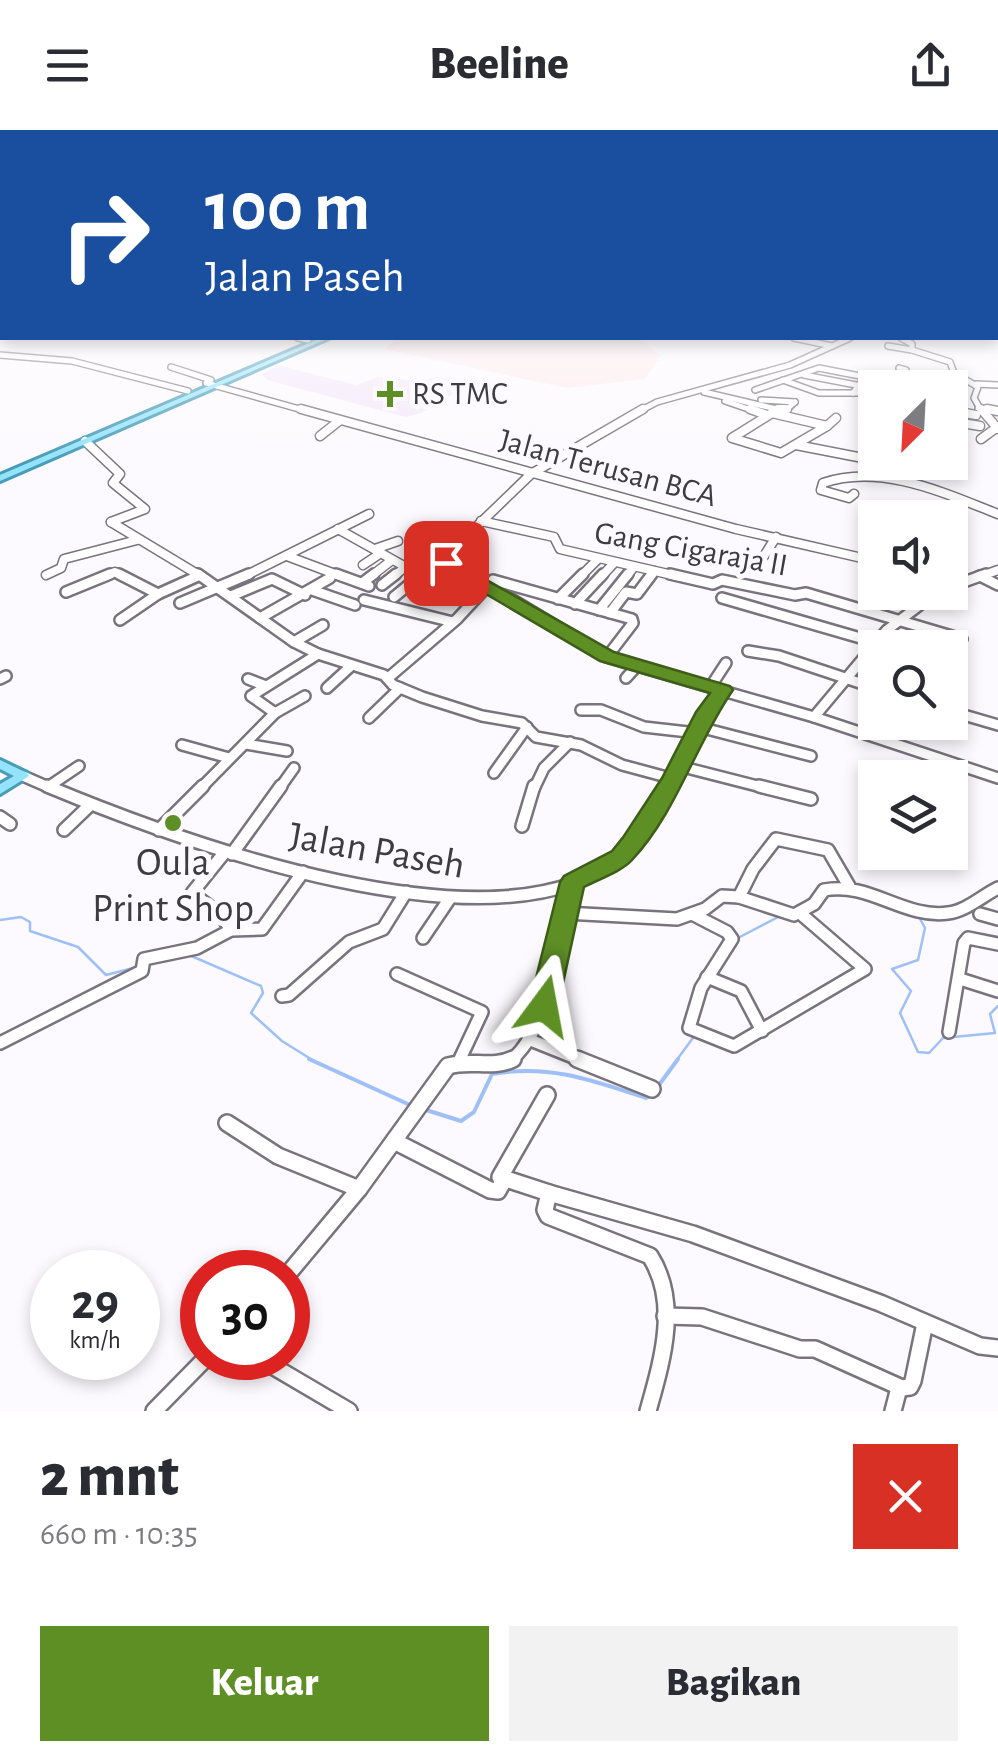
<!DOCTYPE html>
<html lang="id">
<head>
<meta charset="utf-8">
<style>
  body { margin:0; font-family:"Alegreya Sans",sans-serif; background:#f2f2f3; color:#2b2b33; height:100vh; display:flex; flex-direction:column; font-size:38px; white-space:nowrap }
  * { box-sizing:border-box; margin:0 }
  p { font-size:32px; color:#7c7c81 }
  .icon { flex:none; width:55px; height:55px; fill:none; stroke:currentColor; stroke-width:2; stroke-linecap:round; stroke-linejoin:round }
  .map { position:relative; height:1281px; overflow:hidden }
  .panel { display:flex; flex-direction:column; background:#fff; flex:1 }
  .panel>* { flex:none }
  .guide { position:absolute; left:0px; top:0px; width:1000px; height:210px; box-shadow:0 5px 15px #0003; background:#1a4fa0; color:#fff; overflow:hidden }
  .needle { width:65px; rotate:204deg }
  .buttons { position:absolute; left:858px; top:240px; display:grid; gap:20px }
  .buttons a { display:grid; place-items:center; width:110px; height:110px; border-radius:0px; background:#fff; box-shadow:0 5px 15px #0003; font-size:50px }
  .speed { position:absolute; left:30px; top:1120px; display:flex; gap:20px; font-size:50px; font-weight:700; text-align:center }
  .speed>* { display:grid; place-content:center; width:130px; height:130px; border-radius:50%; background:#fff; box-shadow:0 5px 15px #0003; line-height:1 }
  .speed small { font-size:25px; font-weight:400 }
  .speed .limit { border:15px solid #d22; background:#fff; color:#111 }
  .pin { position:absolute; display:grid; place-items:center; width:85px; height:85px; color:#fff; margin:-42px; border-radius:20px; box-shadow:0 5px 15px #0006 }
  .me { position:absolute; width:110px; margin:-55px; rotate:13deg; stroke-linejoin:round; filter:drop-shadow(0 0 8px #0008) }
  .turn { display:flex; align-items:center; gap:35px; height:210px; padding:0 40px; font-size:45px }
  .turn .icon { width:130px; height:130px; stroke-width:2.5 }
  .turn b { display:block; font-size:70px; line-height:85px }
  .round { display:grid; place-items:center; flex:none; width:105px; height:105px; border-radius:0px; background:#f2f2f3 }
  .headline { display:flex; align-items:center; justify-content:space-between; height:170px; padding:0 40px }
  h1 { font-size:60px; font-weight:800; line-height:75px }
  .action { display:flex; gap:20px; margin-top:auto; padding:20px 40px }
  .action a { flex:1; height:115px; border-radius:0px; background:#5e8f25; color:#fff; font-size:40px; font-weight:800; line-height:115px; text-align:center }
  .action a+a { background:#f2f2f3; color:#2b2b33 }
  header { display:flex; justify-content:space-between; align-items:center; height:130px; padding:0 40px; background:#fff; font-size:45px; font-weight:800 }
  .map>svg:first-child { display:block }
  .commercial { fill:#fdecee }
  .built { fill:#f4e9fb }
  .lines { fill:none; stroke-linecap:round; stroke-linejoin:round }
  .stream-far1 { stroke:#9ec0f6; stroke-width:2.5 }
  .stream { stroke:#9ec0f6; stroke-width:4 }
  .minor-far4-casing { stroke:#79737d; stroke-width:8 }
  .minor-far3-casing { stroke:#79737d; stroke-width:11 }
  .minor-far2-casing { stroke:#79737d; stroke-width:14 }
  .minor-far1-casing { stroke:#79737d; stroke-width:16 }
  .minor-casing { stroke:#79737d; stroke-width:20 }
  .major-casing { stroke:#479cb8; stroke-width:6 }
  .minor-far4 { stroke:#fff; stroke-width:5 }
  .minor-far3 { stroke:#fff; stroke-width:8 }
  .minor-far2 { stroke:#fff; stroke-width:9 }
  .minor-far1 { stroke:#fff; stroke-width:11 }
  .minor { stroke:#fff; stroke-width:15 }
  .major { fill:#94e3fb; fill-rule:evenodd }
  .route { fill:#5e8f25; stroke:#3d5d18; stroke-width:2.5 }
  .poi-dot { fill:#5e8f25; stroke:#fcfafe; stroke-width:4 }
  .labels { text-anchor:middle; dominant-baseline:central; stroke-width:10; stroke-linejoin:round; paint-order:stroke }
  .far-poi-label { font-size:32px; fill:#3e3c40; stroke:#fcfafe; text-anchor:start }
  .far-street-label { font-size:32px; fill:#3e3c40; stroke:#fcfafe }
  .street-label { font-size:40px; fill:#3e3c40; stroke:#fcfafe }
  .poi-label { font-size:40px; fill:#3e3c40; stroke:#fcfafe }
</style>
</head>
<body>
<header><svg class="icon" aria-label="menu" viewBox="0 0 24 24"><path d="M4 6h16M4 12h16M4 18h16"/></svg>Beeline<svg class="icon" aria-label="share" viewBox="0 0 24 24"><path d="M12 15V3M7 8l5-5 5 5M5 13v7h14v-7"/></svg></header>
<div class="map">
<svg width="998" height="1281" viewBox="0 0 998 1281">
  <rect width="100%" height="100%" fill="#fcfafe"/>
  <polygon class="commercial" points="399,208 637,208 661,225 645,249 567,258 384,219"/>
  <polygon class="built" points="278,235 356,255 378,247 416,251 439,247 463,252 466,256 421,283 406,287 267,250 262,244"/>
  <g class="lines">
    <g class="stream-far1">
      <polyline points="919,787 925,798 918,830 892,839 911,861 900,883 918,922 929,923 943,908 995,903 990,884 998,876"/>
      <polyline points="0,790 21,787 30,792 30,801 78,817 106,845 137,837"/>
      <polyline points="736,809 782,785"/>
      <polyline points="189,825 261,856 263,863 251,883 282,911 314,931"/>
      <polyline points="676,931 695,905"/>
    </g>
    <g class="stream">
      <polyline points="309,929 410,975"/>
      <polyline points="659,955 678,929"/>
      <path d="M423 979 461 991 474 982 492 944C549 934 592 950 646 968L652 965"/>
    </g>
    <defs>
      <g id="minor-far4">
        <polyline points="298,208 308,210"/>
        <polyline points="794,208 832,216"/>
        <polyline points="901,208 912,214 912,220 950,232 954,243 978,257 974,268 982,282"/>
        <polyline points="888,216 912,220"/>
        <polyline points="0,225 72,231 188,261"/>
        <polyline points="171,237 211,250"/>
        <polyline points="804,245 856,255"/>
        <polyline points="865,247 897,247"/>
        <polyline points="783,250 819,263 875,263"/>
        <polyline points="206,253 310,282"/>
        <polyline points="976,254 998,255"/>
        <polyline points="884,258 906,240 899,238"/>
        <polyline points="755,260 819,238 865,247 853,263"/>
        <polyline points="704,262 785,281 795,272"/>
        <polyline points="761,270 795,272"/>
        <polyline points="725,271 757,282"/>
        <polyline points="978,278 998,281"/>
        <polyline points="638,282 657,272 790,235 850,208"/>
      </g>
      <g id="minor-far3">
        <polyline points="301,279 736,399 875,431"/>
        <polyline points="750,279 767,285"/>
        <polyline points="778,279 787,279"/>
        <polyline points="981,279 998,299"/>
        <polyline points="987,279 998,281"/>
        <polygon points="772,283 827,296 781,323 732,308"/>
        <polyline points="950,291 980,296"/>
        <polyline points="954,292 959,282 976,285"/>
        <polyline points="827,296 836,288"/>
        <polyline points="320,306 339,291"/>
        <polyline points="981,309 996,298"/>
        <polyline points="85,311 120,344 113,353 145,379 111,392"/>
        <polyline points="796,315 863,328 875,324"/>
        <path d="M854 364 849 368 821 360 823 353C881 333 944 363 998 384"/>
        <polyline points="481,391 554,407 560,419 681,447"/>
        <polyline points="111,392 202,447"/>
        <polyline points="338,399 420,445"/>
        <polyline points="375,419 398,411"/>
        <polyline points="287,426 343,447"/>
        <polyline points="764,426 776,407"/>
        <polyline points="363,435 381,423"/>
        <polyline points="46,445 61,438 64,429 137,410"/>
        <polyline points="104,447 115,442 124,447"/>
        <polyline points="243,447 369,384"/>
        <polyline points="370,447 392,430"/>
        <polyline points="393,447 404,438"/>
        <polyline points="418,447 447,433"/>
        <polyline points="475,447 444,428 531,344 643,279"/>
        <polyline points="580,447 598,429"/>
        <polyline points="601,447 614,433"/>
        <polyline points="626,447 634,437"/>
        <polyline points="650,447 654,441"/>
        <polyline points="979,447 998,440"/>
      </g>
      <g id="minor-far2">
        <polyline points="119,444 158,464"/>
        <polyline points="198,444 294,512 318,524 384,545 393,555 422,567 482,586 522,593 536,607 581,615 622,635 674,649"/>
        <polyline points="336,444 369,456"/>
        <polyline points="470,444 607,527 723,561"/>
        <polyline points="670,444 713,454 722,450 795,465 806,463 962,509"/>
        <polyline points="980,446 998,455"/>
        <polyline points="362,453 374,444"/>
        <polyline points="382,455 396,444"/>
        <polyline points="950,457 986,444"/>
        <polyline points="312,460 355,475"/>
        <polyline points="66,462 110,444"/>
        <polyline points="231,466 272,449 305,465"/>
        <polyline points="394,467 422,444"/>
        <polyline points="722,468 895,518"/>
        <polyline points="558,469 583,444"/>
        <polyline points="364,470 453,492"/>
        <polyline points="180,473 249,444"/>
        <polyline points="575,474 603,444"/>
        <polyline points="599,480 628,444"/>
        <polyline points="610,483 626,462 637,464 652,444"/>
        <polyline points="260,488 330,448"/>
        <polyline points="120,490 158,464 198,446"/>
        <polyline points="294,512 323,495"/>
        <polyline points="748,521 779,526 875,558"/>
        <polyline points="388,548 457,489 493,450 632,489 633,493 607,527"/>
        <polyline points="626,548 637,536"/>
        <polyline points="0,549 6,546"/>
        <polyline points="248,549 266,556"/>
        <polyline points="711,556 726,533"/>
        <polyline points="327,558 351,536"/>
        <polyline points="581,580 601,580 644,597 697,603"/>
        <polyline points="950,581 998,595"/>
        <polyline points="275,583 305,566"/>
        <polyline points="814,587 998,648"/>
        <polyline points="369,588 400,558"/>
        <polyline points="699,597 811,626"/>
        <polyline points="246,614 287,621"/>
        <polyline points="182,615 229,628"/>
        <polyline points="679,636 769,659"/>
        <polyline points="494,643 527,597"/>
        <polyline points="23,646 53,659"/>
        <polyline points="48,657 79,636"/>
        <polyline points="200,659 275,583 251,566 318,524"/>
        <polyline points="279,659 294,638"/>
        <polyline points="534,659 544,638 570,612"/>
        <polyline points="666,659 723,561 814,587 887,500 937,462"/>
      </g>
      <g id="minor-far1">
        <path d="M47 656C177 710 500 831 622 726 641 710 655 678 667 656"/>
        <polyline points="759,656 811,669"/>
        <polyline points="0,687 10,694"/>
        <polyline points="522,696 534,656"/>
        <polyline points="64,700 90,675"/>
        <polyline points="159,700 203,656"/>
        <polyline points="225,722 192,763 221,785 231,800"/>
        <polyline points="232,724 281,656"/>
        <path d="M849 756 828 720 776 709 753 739 739 767 794 785 814 774 824 760C869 751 904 789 948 783 966 781 982 766 998 758"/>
        <polyline points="565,783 677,789 705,779 722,766 739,767"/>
        <polyline points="692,784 727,802 732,809 701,858 689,898 734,916 865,839 801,784"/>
        <polyline points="980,784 998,789"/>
        <polyline points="423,808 450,768"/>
        <polyline points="397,844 482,882 459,931"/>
        <polyline points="707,847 741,861 762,901"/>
        <polyline points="960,849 998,861"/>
        <polyline points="282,866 289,865 349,812 383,799 406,762"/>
        <polyline points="949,902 964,813 968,808 998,814"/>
        <polyline points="528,909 583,931"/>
        <polyline points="0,913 142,841 144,829 197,818 231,800 262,799 303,742"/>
        <path d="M510 931C551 899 562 803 573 753"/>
      </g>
      <g id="minor">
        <polyline points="577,929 652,959"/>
        <path d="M547 965 500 1047 549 1063 545 1080 548 1086 650 1126C680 1173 662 1231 648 1281"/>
        <polyline points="227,993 278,1026 359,1059"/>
        <polyline points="394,1011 490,1060 498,1061 504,1050"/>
        <polyline points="549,1063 693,1104 880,1173 980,1216 998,1218"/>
        <path d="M288 1144 359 1059 448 936C470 929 493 939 513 929"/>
        <polyline points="665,1186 702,1187 800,1219 815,1219 902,1258 910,1257 913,1251 925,1193"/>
        <polyline points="259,1228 349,1281"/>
        <polyline points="154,1281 206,1228"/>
        <polyline points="893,1281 899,1258"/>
      </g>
      <g id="major">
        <polygon points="321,208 329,208 0,351 0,345"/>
        <polygon points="0,630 27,643 29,646 0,664 0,654 14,646 0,639"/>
      </g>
    </defs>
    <use href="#minor-far4" class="minor-far4-casing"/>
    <use href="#minor-far3" class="minor-far3-casing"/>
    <use href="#minor-far2" class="minor-far2-casing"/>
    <use href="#minor-far1" class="minor-far1-casing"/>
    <use href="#minor" class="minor-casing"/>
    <use href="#major" class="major-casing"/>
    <use href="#minor-far4" class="minor-far4"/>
    <use href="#minor-far3" class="minor-far3"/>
    <use href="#minor-far2" class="minor-far2"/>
    <use href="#minor-far1" class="minor-far1"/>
    <use href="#minor" class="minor"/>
    <use href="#major" class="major"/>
  </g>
  <linearGradient id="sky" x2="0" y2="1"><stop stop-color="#8ab9ee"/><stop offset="0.46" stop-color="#fefdff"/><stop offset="1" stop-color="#fefdff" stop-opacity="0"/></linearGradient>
  <rect width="998" height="332" fill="url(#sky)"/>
  <path class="route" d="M446 427 614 522 730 556 733 560C696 613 677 682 632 730 621 742 599 749 584 757L558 876 554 884 544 887 533 884 529 876 560 752 564 746 612 721 624 706 662 648 696 582 710 563 600 531 440 437V429Z"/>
  <g class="poi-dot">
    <path d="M385 249h10v10h10v10h-10v10h-10v-10h-10v-10h10z"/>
    <circle cx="173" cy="693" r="10"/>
  </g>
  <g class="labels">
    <g class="far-poi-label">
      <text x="412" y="264">RS TMC</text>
    </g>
    <g class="far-street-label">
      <text transform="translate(608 338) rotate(15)">Jalan Terusan BCA</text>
      <text transform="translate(691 419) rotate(10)">Gang Cigaraja II</text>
    </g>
    <g class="street-label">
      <text transform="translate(377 721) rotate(10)">Jalan Paseh</text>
    </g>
    <g class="poi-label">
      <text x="173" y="733">Oula<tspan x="173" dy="46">Print Shop</tspan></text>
    </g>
  </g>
</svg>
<div class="buttons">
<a><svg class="needle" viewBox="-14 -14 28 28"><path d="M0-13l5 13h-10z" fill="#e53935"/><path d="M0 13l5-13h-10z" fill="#7c7c81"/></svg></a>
<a><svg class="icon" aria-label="sound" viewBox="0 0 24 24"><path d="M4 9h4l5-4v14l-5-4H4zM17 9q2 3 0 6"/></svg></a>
<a><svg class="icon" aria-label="search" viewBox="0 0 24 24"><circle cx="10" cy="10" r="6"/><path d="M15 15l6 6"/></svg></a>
<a><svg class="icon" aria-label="layers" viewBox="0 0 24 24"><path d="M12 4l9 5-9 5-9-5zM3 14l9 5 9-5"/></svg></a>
</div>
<div class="speed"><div>29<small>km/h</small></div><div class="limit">30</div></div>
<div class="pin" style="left:446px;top:433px;background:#d93025"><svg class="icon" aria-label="arrive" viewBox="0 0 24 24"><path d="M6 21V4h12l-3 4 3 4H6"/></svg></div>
<svg class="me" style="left:544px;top:876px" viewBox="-20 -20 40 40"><path d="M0-17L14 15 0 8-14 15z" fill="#5e8f25" stroke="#fff" stroke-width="4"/></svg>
<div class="guide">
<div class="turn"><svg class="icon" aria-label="right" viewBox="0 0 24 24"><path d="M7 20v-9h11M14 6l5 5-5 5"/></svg><div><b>100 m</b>Jalan Paseh</div></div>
</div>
</div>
<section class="panel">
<div class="headline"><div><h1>2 mnt</h1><p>660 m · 10:35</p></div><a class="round" style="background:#d93025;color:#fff"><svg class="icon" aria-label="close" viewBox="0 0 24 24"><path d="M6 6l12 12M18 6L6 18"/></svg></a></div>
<div class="action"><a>Keluar</a><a>Bagikan</a></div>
</section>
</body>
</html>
